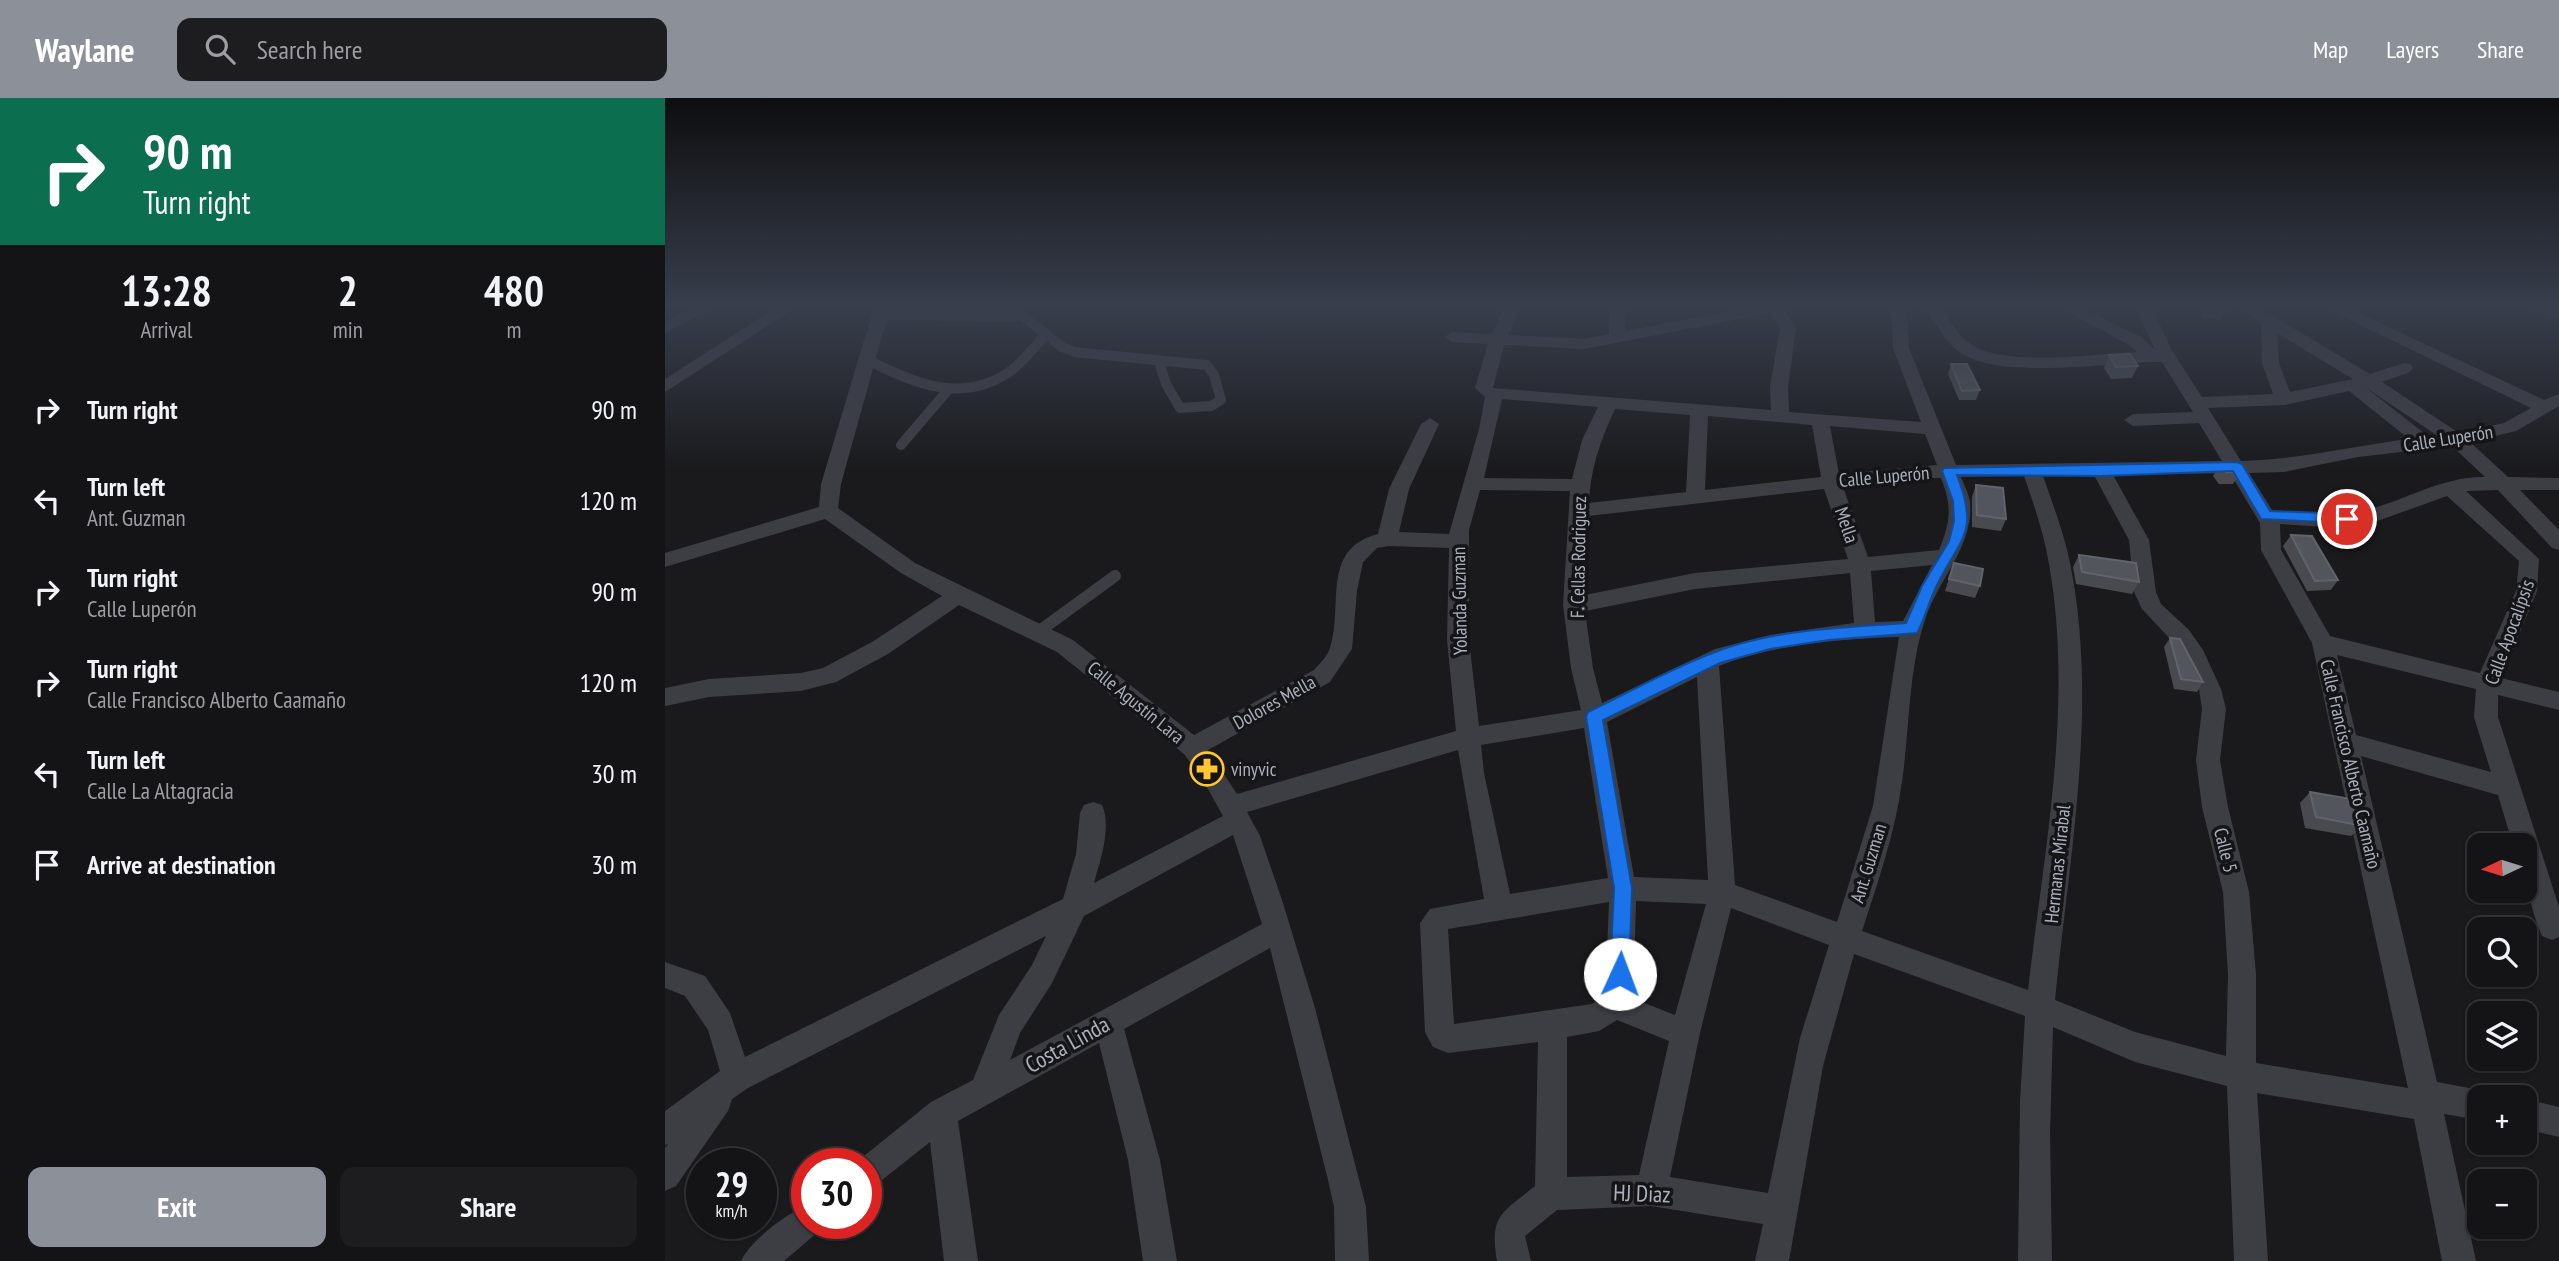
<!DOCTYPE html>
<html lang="en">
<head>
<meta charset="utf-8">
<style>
  body { margin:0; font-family:"PT Sans Narrow",sans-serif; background:#1d1d1f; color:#f1f3f6; height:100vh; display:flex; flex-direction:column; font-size:26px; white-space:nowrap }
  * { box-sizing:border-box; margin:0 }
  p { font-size:23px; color:#9d9ea1 }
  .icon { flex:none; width:38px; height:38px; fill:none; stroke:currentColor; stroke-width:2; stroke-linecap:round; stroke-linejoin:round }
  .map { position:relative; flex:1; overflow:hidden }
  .panel { display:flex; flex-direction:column; background:#141416; width:665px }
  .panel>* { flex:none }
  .banner { background:#0b6e4f; color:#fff; overflow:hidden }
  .needle { width:46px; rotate:266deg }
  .tools { position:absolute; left:1802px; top:735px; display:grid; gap:14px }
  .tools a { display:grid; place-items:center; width:70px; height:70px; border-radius:14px; background:#141416; box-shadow:0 2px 5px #0004,0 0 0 2px #333335; font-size:35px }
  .speed { position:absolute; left:21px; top:1050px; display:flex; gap:14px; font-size:35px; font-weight:700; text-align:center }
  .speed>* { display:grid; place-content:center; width:91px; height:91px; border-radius:50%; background:#141416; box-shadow:0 2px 5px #0004,0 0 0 2px #333335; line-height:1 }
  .speed small { font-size:18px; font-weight:400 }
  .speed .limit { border:10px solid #d22; background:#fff; color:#111 }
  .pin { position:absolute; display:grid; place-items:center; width:60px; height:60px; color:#fff; margin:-30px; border:4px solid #fff; border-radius:50%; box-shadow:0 2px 7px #0007 }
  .me { position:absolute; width:77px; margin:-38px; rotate:2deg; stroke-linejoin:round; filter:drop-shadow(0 0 5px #0008) }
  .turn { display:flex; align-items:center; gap:24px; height:147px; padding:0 28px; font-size:32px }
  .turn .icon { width:91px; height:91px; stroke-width:2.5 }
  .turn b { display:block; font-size:49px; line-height:60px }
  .eta { display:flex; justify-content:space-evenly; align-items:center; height:119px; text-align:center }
  .eta b { font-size:42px; font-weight:600; line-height:49px }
  .cta { display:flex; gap:14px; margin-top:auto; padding:14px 28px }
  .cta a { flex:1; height:80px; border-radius:14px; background:#8c9099; color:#fff; font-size:28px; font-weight:600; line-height:80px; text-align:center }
  .cta a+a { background:#1d1d1f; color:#f1f3f6 }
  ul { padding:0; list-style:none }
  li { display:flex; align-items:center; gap:21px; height:91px; padding:0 28px }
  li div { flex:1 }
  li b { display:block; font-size:26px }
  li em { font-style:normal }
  header { display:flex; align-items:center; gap:42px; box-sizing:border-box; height:98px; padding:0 35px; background:#8c9099; color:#fff }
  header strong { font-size:33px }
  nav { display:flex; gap:38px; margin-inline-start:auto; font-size:24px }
  .search { width:490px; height:63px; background:#1d1d1f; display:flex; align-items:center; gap:18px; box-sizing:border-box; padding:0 24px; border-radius:14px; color:#9d9ea1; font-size:26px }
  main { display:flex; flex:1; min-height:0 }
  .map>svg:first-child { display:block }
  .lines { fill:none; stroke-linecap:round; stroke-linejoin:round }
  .service-far1 { stroke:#3d3d44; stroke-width:10 }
  .service { stroke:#3d3d44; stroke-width:12 }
  .minor { fill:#3d3d44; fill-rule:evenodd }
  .tertiary { fill:#3d3d44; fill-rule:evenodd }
  .wall { fill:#484a50 }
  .building { fill:#53555c; stroke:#61636b; stroke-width:2 }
  .route { fill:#1a73e8; stroke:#114b97; stroke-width:2 }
  .labels { text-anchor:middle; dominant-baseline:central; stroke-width:7; stroke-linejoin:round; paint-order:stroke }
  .street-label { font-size:19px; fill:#abb0be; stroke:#151518 }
  .poi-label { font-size:19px; fill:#abb0be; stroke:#151518; text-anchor:start }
  .near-street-label { font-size:23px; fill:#abb0be; stroke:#151518 }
</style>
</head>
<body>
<header>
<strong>Waylane</strong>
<div class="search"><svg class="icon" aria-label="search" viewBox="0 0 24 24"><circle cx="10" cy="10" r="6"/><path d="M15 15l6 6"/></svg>Search here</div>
<nav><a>Map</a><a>Layers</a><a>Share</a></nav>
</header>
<main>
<section class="panel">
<div class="banner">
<div class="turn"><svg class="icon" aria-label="right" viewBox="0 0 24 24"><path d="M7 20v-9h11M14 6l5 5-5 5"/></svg><div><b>90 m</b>Turn right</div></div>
</div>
<div class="eta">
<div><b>13:28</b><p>Arrival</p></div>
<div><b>2</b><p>min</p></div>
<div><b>480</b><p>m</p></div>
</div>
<ul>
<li><svg class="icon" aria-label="right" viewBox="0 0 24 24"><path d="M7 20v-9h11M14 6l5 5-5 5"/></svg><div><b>Turn right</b></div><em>90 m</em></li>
<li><svg class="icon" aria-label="left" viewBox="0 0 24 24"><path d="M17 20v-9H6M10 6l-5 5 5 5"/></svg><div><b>Turn left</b><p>Ant. Guzman</p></div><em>120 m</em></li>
<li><svg class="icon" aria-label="right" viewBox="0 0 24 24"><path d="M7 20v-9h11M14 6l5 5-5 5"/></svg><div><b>Turn right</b><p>Calle Luperón</p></div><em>90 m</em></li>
<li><svg class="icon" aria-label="right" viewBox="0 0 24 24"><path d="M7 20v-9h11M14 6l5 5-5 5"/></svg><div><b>Turn right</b><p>Calle Francisco Alberto Caamaño</p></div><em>120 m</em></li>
<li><svg class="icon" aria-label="left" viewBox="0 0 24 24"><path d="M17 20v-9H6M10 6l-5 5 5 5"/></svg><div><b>Turn left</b><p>Calle La Altagracia</p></div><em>30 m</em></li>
<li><svg class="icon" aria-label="arrive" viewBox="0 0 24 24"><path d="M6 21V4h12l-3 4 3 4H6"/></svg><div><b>Arrive at destination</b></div><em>30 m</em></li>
</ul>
<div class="cta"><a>Exit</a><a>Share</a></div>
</section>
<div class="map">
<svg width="1894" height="1163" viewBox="0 0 1894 1163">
  <rect width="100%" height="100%" fill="#1a1a1d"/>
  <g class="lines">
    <g class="service-far1">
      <polyline points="215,217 358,218 397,249 409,254 542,267 549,277 556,302 546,308 515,310 501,286 494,264"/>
      <path d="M203 262C250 286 299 307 347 272 360 262 370 248 381 236"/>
      <polyline points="236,347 283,292"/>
    </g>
    <polyline class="service" points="373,534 450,478"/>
    <g class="minor">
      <polygon points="30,209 51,209 0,235 0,224"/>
      <polygon points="112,209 132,209 0,294 0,281"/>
      <path d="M209 209H225L176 386 173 410 250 465 408 542 529 637 649 572C655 565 662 559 665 550 679 507 655 451 713 436L724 391 756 326 765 320 774 326 744 391 734 434 784 436 814 331 820 299 810 290 823 246 787 244 779 239 787 234 827 236 839 209H855L843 237 919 241 944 236V209H960V233L1087 209H1122L1120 212 1131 230 1123 289 1124 314 1256 324 1228 250 1226 209H1242L1244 250 1291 367 1557 363 1534 325 1468 328 1459 322 1468 316 1528 314 1497 264C1446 263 1334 284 1293 253 1279 242 1270 224 1260 209H1276C1285 222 1293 239 1307 247 1342 269 1430 256 1472 254L1464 247 1394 209H1415L1476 239 1490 252 1471 209H1487L1506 251 1537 299 1608 296 1597 265 1596 225 1573 209H1593L1705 276 1739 265 1745 266 1748 270 1745 274 1717 284 1794 335 1839 325 1866 310 1659 209H1681L1879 302 1894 296V308L1851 333 1805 344 1843 379 1894 380V392H1855L1894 432V452L1887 450 1833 392 1801 393 1874 461 1872 493 1836 580 1894 594V612L1833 597V619L1894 809V839L1887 842 1877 838C1864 808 1860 780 1860 747H1848L1833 697 1696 658 1772 984 1815 992 1827 999H1815V1022L1779 1016 1811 1163H1777L1749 1021 1592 995 1603 1163H1569L1562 988 1470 964 1388 929 1385 1036 1387 1163H1353L1355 1004 1360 918 1189 856 1158 968 1124 1163H1090L1098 1126 986 1108 892 1112 860 1138 866 1163H832C824 1117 837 1115 870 1088L873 944 783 955 768 949 760 934 755 825 765 811 819 801 793 652 582 714 595 738 617 802 650 910 701 1109 704 1163H670L669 1109 664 1086 605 850 459 931 495 1062 512 1163H478L463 1062 434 945 293 1023 313 1163H279L265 1044 212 1086 201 1091V1066H189L266 1004 308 982 334 917 367 867 381 838 83 990 67 1001 63 1013 11 1088 0 1093V1050L3 1046 0 1047V1013L55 973 43 932 20 898 0 890V864L40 878 65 915 80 959 398 801 411 756 415 715 419 707 428 704 437 707C447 729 435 763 429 785L558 718 538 682 519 656 392 554 294 507 223 556 171 584 136 593 44 599 0 608V590L44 581 136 575 158 570 207 544 277 498 236 475 160 421 0 469V455L154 409 156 386ZM1105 215 1115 230 1105 289 1106 312 828 290 839 247 919 251ZM1612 235 1688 281 1625 294 1614 265ZM1700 289 1773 338 1764 339ZM1684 293 1744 341C1687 348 1633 362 1576 363L1543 310 1620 307ZM837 301 933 309 917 342 907 381 819 380ZM950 311 1025 317 1021 394 924 405C925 371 936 341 950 311ZM1043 318 1147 327 1156 379 1040 392ZM1165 328 1260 336 1272 367 1174 376ZM1787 348 1820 379C1779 378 1743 401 1705 411 1674 420 1638 414 1607 412L1584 375 1619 374 1693 359ZM1565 375 1595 425 1596 452 1647 545 1743 990 1591 965V877L1584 794 1563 709 1555 662 1561 611 1556 591 1538 552 1524 532 1496 506 1491 494 1484 442 1448 377ZM1429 377 1464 442 1469 494 1477 511 1508 544 1520 562 1534 591 1537 611 1531 662 1537 709 1558 794 1563 877 1561 958 1470 934 1390 902C1404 759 1434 608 1405 465 1399 435 1388 407 1378 378ZM1359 378C1369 407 1379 436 1384 466 1409 606 1379 753 1363 892L1197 833C1213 784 1230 735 1237 684 1245 629 1243 569 1262 516 1276 479 1309 446 1305 404 1304 396 1299 387 1296 379ZM1249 380H1276C1287 408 1286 423 1274 452L1203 459 1178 389ZM1159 391 1183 461 1030 475 920 497 923 418ZM815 392 905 393 898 507 906 570 916 612 814 628 804 542V432ZM1782 398 1854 463 1851 493 1815 575 1665 538 1616 452 1615 426 1660 429 1704 426ZM724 448 784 450 782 542 791 633 572 696 543 652 665 584 687 551 692 493 698 464 712 450ZM1267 467 1238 523 1210 524 1206 473ZM1185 475 1189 525 1105 537 1050 551 937 605 928 570 920 513 1030 491ZM1234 539 1208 708 1172 824 1070 787 1054 568C1108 546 1175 541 1234 539ZM1672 557 1811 591 1809 619 1826 674 1691 637ZM1032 579 1043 782 969 779 942 624ZM919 630 943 780 845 796 819 675 816 647ZM568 737 597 826 345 962 355 935 387 885 419 818ZM971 803 1041 806 1010 917 964 899 969 876ZM944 804 941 876 936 899 927 906 789 926 783 831ZM1066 810 1164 847 1135 940 1103 1095 1005 1079 1035 935ZM952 922 1004 943 974 1077 902 1079V939L934 933Z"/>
      <polygon points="1860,1001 1894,1009 1894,1039 1860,1031"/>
      <path d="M142 1107V1125H157L153 1134 119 1163H76C85 1143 122 1115 142 1107Z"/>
    </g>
    <polygon class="tertiary" points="1865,209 1894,209 1894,220 1868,213"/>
  </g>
  <g class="wall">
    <polygon points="1537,209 1562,209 1555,222 1536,218"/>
    <polygon points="1444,257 1473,268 1467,280 1446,281 1439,270"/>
    <polygon points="1286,266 1315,292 1311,302 1294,302 1283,276"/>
    <polygon points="1555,366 1576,374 1568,386 1554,386 1548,378"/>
    <polygon points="1311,387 1341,421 1336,433 1307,429 1307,399"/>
    <polygon points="1626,437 1673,482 1666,492 1642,493 1618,448"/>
    <polygon points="1414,457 1474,484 1467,496 1411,486 1408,469"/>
    <polygon points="1289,465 1315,488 1310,500 1280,493"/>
    <polygon points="1505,540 1538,584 1532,594 1509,591 1499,549"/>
    <polygon points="1645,694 1698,728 1686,738 1640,730 1635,705"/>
  </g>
  <g class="building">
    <polygon points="1465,256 1473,268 1451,269 1444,257"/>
    <polygon points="1286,266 1302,266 1315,292 1297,293"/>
    <polygon points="1571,365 1576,374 1561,374 1555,366"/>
    <polygon points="1311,387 1338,390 1341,421 1312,417"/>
    <polygon points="1626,437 1647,438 1673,482 1650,483"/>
    <polygon points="1414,457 1471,465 1474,484 1417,474"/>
    <polygon points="1289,465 1318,471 1315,488 1284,481"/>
    <polygon points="1505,540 1515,541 1538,584 1516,581"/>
    <polygon points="1645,694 1692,702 1698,728 1651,719"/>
  </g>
  <linearGradient id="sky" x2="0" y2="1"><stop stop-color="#0e0e10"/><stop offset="0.56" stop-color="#383e4c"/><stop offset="1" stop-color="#383e4c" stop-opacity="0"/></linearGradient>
  <rect width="1894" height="372" fill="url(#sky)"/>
  <path class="route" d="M1572 364 1577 366 1605 413 1682 416 1689 421 1682 425 1596 421 1568 373 1436 378 1292 377C1315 437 1295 439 1271 489 1264 504 1260 520 1252 535L1164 542 1105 551 1055 565 938 622 967 790 964 876 962 882 955 885 948 882 945 876 949 790 921 619 923 614C963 595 1003 572 1045 556 1106 531 1176 530 1241 525L1257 488 1284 443 1289 423 1288 403 1277 373 1279 370Z"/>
  <defs>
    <symbol id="pharmacy-ring" viewBox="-11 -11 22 22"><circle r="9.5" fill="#151518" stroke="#ffc630" stroke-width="1.5"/><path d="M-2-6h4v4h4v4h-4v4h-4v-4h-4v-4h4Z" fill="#ffc630"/></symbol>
  </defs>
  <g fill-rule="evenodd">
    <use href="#pharmacy-ring" x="523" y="652" width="38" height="38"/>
  </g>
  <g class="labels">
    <g class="street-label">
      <text transform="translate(1783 340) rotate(-9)">Calle Luperón</text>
      <text transform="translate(1219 378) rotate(-5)">Calle Luperón</text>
      <text transform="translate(1182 427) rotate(71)">Mella</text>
      <text transform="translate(913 459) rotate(-89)">F. Cellas Rodriguez</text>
      <text transform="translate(794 503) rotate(-91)">Yolanda Guzman</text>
      <text transform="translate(1844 534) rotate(-70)">Calle Apocalípsis</text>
      <text transform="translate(471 604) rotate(39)">Calle Agustín Lara</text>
      <text transform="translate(609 604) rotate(-29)">Dolores Mella</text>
      <text transform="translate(1686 666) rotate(77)">Calle Francisco Alberto Caamaño</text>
      <text transform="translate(1561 752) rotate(76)">Calle 5</text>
      <text transform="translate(1203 765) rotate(-73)">Ant. Guzman</text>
      <text transform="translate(1392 766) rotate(-84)">Hermanas Mirabal</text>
    </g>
    <g class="poi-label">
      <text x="566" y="671">vinyvic</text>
    </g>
    <g class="near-street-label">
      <text transform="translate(402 946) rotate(-29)">Costa Linda</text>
      <text transform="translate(977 1095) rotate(2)">HJ Diaz</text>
    </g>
  </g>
</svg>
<div class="tools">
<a><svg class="needle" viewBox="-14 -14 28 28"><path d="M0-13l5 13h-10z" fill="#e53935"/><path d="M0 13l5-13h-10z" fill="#9d9ea1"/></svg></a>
<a><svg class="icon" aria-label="search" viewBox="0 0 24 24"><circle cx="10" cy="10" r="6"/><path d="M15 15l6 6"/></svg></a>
<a><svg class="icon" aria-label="layers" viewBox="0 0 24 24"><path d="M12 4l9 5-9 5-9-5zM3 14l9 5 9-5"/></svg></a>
<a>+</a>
<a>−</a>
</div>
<div class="speed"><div>29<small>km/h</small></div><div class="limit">30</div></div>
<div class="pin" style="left:1682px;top:421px;background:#d93025"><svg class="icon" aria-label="arrive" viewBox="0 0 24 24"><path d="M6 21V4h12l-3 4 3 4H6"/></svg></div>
<svg class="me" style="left:955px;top:876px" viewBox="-20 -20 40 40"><circle r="19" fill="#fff"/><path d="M0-13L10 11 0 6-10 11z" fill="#1a73e8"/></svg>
</div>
</main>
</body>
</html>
